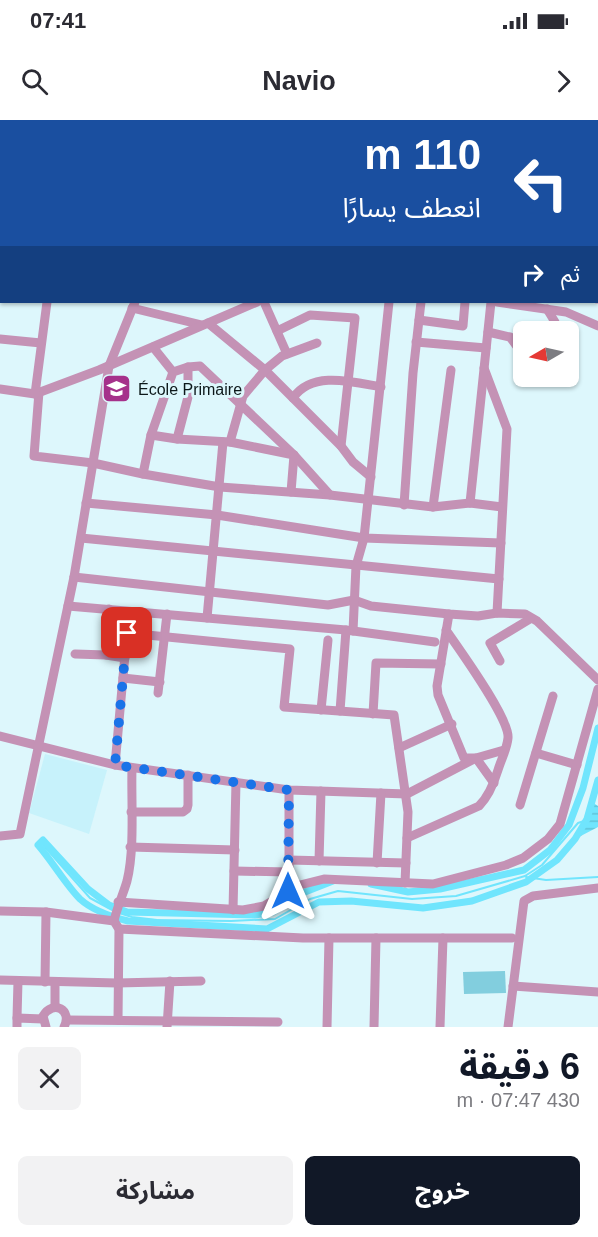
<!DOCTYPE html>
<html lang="ar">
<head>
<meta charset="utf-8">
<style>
  body { margin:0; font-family:Arial,"Noto Sans Arabic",sans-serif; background:#f2f2f3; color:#2b2b33; direction:rtl; height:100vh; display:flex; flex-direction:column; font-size:22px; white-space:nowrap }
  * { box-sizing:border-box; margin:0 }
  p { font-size:20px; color:#7c7c81 }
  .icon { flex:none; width:33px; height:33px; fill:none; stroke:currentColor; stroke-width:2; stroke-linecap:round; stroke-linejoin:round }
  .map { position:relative; height:907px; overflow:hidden; direction:ltr }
  .side { display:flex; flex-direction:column; background:#fff; flex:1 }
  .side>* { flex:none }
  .guide { position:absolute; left:0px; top:0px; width:598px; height:183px; box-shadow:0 2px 4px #0004; direction:rtl; background:#1a4fa0; color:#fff; overflow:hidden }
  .needle { width:39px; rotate:261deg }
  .fabs { position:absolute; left:513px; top:201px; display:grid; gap:12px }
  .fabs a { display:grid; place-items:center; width:66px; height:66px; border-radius:9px; background:#fff; box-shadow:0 2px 4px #0004; font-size:30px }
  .pin { position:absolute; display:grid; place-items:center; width:51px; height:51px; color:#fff; margin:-26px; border-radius:12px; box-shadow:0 3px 9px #0006 }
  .me { position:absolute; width:66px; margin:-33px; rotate:0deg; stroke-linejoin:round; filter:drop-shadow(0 0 4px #0008) }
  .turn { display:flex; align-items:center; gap:21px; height:126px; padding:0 18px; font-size:27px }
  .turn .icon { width:78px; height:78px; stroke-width:2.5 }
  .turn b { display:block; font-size:42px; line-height:51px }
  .then { display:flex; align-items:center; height:57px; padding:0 18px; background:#0003; gap:12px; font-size:22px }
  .round { display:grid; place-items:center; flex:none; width:63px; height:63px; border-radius:9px; background:#f2f2f3 }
  .summary { display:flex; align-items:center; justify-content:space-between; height:102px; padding:0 18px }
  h1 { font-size:36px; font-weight:700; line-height:45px; color:#111827 }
  .button { display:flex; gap:12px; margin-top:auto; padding:12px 18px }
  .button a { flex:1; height:69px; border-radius:9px; background:#111827; color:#fff; font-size:24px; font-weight:700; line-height:69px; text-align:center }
  .button a+a { background:#f2f2f3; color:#2b2b33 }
  .status { display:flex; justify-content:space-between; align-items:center; height:42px; padding:0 30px; background:#fff; direction:ltr }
  .status svg { height:16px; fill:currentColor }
  header { display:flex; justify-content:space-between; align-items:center; height:78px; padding:0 18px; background:#fff; font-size:27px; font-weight:700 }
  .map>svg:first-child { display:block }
  .built { fill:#c7f2fb }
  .pitch { fill:#82cede }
  .water { fill:url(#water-rules) }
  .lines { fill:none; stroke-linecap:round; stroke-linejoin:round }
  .stream { stroke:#70e5fd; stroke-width:2 }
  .canal { stroke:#70e5fd; stroke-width:7 }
  .minor { stroke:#c492b5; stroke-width:9 }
  .route { stroke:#1a73e8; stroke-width:10; stroke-dasharray:0 18 }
  .labels { text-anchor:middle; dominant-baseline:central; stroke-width:6; stroke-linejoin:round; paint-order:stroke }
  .poi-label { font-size:16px; fill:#0c181a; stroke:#ddf7fc; text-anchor:start }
</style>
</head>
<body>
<div class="status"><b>07:41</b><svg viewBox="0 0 49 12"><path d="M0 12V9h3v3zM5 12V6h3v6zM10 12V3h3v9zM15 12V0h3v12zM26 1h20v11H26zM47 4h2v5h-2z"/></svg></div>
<header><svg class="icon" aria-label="forward" viewBox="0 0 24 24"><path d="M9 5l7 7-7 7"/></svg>Navio<svg class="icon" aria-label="search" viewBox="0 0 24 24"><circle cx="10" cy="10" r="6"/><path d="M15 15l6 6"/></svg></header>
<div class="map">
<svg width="598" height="907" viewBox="0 0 598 907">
  <defs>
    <pattern id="water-rules" width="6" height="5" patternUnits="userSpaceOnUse" patternTransform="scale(1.5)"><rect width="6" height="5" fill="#70e5fd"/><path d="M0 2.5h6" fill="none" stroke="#60c4d8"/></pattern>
  </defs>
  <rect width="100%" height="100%" fill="#ddf7fc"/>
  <g class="built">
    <polygon points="261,0 363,0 261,2"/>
    <polygon points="45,634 107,650 89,714 29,693"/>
  </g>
  <polygon class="pitch" points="505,851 506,873 464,874 463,852"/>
  <polygon class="water" points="592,682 598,686 598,707 575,719 587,700"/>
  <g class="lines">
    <g class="stream">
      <polyline points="43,725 90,778 114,791"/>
      <polyline points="526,757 546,760 598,757"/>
      <polyline points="119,793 132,797 157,800 231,801 275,799 310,779 338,771 412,779 456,776 525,756 542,745 578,703 587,700"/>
    </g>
    <g class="canal">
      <path d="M333 761 305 772 273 792 255 795 127 792 109 785 88 769 43 720 38 725C52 741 66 765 80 779 92 790 112 797 128 801L267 809 319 782 351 781 423 788 472 781 526 762 557 740 575 719 587 699 598 660"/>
      <polyline points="371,764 408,772 440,769 524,750 550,730 569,705 583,668 598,608"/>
    </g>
    <g class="minor">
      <polyline points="60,0 69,2"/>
      <polyline points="263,0 267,2"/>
      <polyline points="494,0 495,2"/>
      <polyline points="93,2 93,0"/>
      <polyline points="128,2 128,0"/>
      <polyline points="191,2 192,0"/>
      <polyline points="371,2 372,0"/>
      <polyline points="502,2 507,0"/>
      <polyline points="597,29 598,29"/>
      <polyline points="0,33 2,33"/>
      <polyline points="597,50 598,50"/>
      <polyline points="597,83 598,84"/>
      <polyline points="0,85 2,85"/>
      <polyline points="0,101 2,101"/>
      <polyline points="597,119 598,120"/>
      <polyline points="0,137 2,137"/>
      <polyline points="597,147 598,149"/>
      <polyline points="0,172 1,167"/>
      <polyline points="597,179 598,179"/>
      <polyline points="264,182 287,234"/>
      <polyline points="497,182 566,192 598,206"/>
      <polyline points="132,188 202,205"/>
      <polyline points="419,200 463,206 465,182"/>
      <polyline points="208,203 265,250 341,326 353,342 371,357"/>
      <polyline points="277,211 310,195 355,198 341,326"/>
      <polyline points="488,212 510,217 524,236"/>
      <polyline points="541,212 555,202 547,189"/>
      <polyline points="0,219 41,223"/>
      <polyline points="416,222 486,228"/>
      <polyline points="153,227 173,252"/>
      <polyline points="484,248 507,309 497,493"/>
      <polyline points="0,269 35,274 99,250 257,182"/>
      <polyline points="39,272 34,336 93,343 143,354 220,367 330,375 433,387 470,383 502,387"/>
      <polyline points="35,274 47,182"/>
      <path d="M293 278C312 250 353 262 381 267"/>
      <polyline points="151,315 177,319 230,322 294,335 291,372"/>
      <polyline points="177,319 188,277 188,247"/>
      <polyline points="230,322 243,276 265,250 282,236 317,223"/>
      <polyline points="143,354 151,315 173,252 188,247 200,246 294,335 330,375"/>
      <polyline points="86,383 217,395 364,418 501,423"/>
      <polyline points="470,383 491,182"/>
      <polyline points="404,385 413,253 421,182"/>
      <polyline points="433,387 451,250"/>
      <polyline points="81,418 499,459"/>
      <polyline points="74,457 328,485 354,480 371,486 449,494 478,496 497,493 525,494 537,501 598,560"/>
      <polyline points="68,486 346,510 435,522"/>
      <polyline points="449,494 437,566 438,575 464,638 476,638 494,663"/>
      <polyline points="207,498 223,322"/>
      <polyline points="353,511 356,446 364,418 389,182"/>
      <polyline points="75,534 106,535 125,538"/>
      <polyline points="106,535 109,489"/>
      <polyline points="500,541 490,523 530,499"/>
      <polyline points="123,558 160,562"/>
      <polyline points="158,573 167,494"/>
      <polyline points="321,590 328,520"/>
      <polyline points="340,591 346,510"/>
      <polyline points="373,594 376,543 441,544"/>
      <polyline points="0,616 115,645 289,670 407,674 476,638 504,630"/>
      <polyline points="399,628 452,604"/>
      <polyline points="536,633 577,645"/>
      <polyline points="115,645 127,513 290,529 284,587 394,595 408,692 405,763"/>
      <polyline points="520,685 553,576"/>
      <polyline points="131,692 183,692 187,689 188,685 188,655"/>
      <polyline points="0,716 20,714 74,457 109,246 135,182"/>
      <path d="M407 718 479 686C489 676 494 663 498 650 501 640 507 629 508 618 510 599 459 529 446 510"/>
      <polyline points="130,727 235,730"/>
      <polyline points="289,740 406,743"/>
      <polyline points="319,741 321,671"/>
      <polyline points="377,743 381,673"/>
      <polyline points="234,751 289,752"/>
      <polyline points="289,771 289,670"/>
      <polyline points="118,782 243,790 264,786 300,765 324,759 433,764 506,745 523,738 548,719 560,704 598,569"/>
      <polyline points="233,790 236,662"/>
      <polyline points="0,791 46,792 114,801 119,809 118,900"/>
      <path d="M114 801C117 787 123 775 127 761 135 729 131 681 132 648"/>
      <polyline points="119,809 303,818 512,818"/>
      <polyline points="0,860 117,863 201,861"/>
      <polyline points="45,862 46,792"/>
      <polyline points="55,862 55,887"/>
      <polyline points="513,866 598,872"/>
      <polyline points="17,898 18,861"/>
      <polyline points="67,900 278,902"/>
      <polyline points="17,907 17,898 43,899"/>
      <path d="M46 907 43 896C53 879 73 890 64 907"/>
      <polyline points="167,907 170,861"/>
      <polyline points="327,907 329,818"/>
      <polyline points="374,907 376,818"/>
      <polyline points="440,907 443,818"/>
      <polyline points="508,907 524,781 533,776 598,768"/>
    </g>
  </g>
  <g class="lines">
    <polyline class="route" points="127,513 115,645 289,670 288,771"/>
  </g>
  <defs>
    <symbol id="school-square" viewBox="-11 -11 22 22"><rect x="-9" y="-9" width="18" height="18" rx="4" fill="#a5318b" stroke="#ddf7fc"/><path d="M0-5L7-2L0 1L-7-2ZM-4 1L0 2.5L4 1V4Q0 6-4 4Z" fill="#fff"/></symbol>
  </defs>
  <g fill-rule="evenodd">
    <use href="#school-square" x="100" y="252" width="33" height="33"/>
  </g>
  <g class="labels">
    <g class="poi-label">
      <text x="138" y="269">École Primaire</text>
    </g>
  </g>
</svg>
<div class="fabs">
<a><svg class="needle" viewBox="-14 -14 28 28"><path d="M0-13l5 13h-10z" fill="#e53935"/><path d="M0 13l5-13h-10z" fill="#7c7c81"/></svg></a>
</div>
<div class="pin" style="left:127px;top:513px;background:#d93025"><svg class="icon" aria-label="arrive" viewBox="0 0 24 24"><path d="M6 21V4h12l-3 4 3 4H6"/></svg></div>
<svg class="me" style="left:288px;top:771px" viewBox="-20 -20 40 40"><path d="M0-17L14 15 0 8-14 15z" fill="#1a73e8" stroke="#fff" stroke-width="4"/></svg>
<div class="guide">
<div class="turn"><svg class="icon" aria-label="left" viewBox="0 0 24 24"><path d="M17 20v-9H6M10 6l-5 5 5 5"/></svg><div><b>110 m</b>انعطف يسارًا</div></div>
<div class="then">ثم<svg class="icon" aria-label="right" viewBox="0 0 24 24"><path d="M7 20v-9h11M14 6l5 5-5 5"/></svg></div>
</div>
</div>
<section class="side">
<div class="summary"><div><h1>6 دقيقة</h1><p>430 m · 07:47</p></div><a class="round"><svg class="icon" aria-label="close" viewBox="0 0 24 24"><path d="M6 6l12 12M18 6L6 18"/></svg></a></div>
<div class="button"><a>خروج</a><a>مشاركة</a></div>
</section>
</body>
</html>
